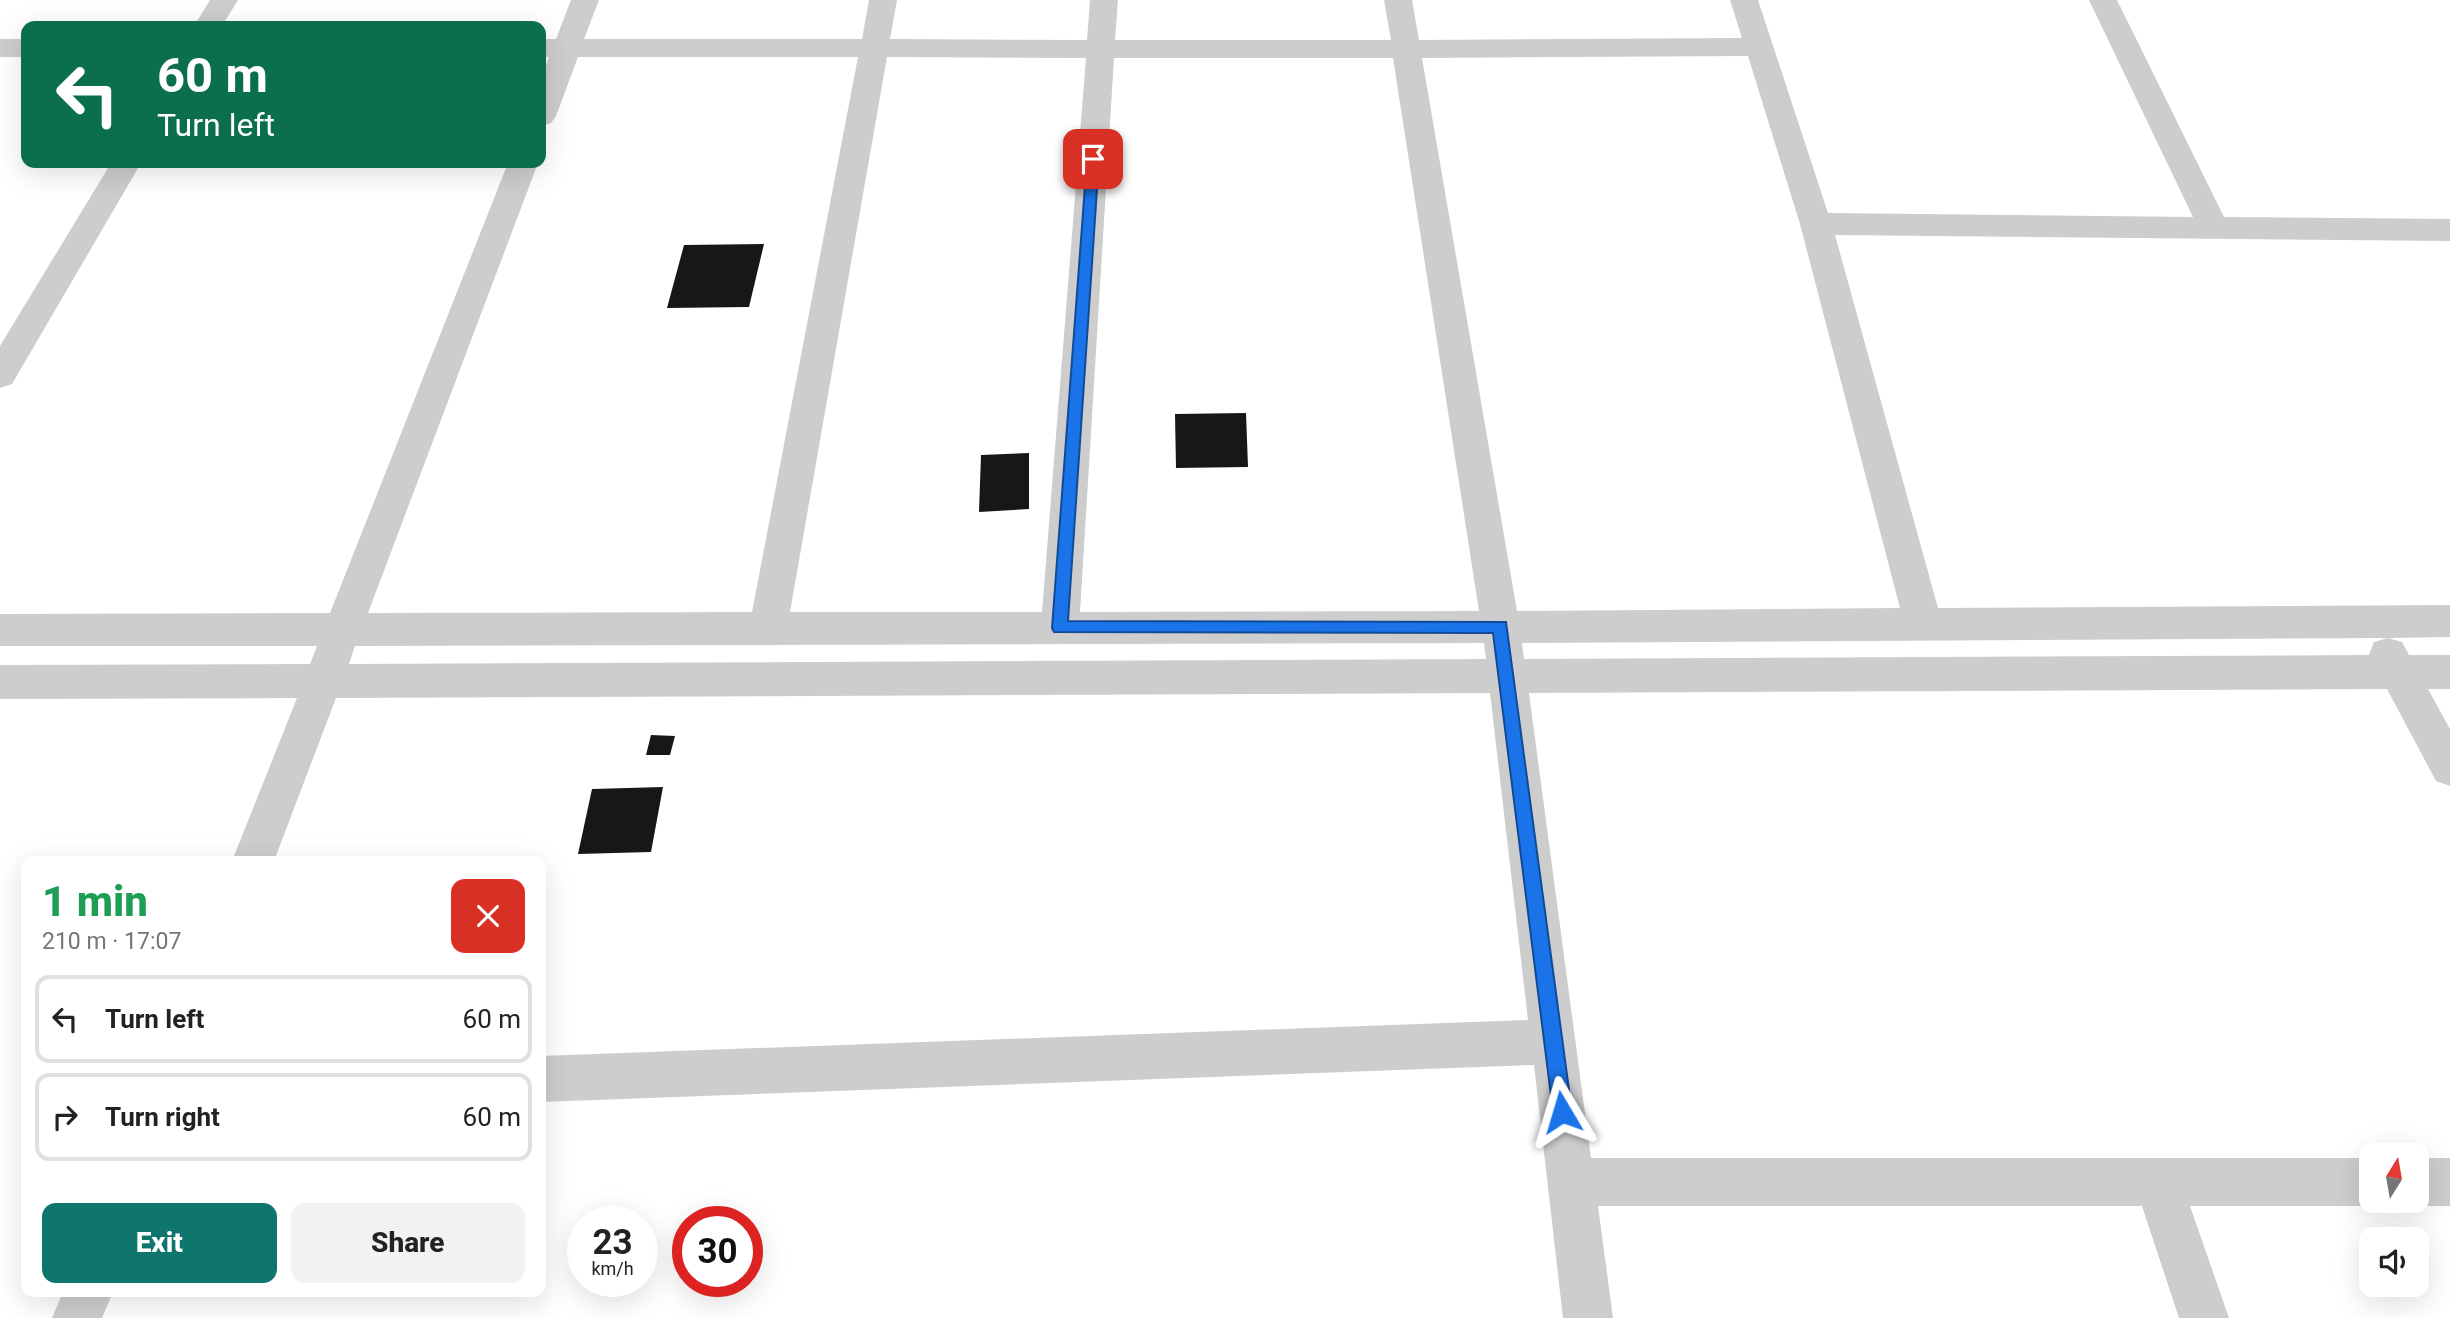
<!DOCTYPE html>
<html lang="en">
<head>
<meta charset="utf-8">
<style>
  body { margin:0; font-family:Roboto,sans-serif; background:#f2f2f2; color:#222; height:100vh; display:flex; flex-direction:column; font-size:26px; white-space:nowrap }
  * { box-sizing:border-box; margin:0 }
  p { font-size:23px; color:#767676 }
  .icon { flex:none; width:38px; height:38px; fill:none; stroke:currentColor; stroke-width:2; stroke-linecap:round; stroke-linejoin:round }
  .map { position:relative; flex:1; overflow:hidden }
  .panel { position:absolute; left:21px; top:856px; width:525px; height:441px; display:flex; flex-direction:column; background:#fff; border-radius:14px; box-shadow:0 7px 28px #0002 }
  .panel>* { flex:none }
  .hud { position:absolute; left:21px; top:21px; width:525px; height:147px; border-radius:14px; box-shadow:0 7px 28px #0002; background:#0b6e4f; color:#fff; overflow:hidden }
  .needle { width:46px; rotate:11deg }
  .tools { position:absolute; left:2359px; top:1143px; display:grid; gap:14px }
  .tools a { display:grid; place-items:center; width:70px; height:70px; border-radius:14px; background:#fff; box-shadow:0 7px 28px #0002; font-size:35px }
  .speed { position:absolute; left:567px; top:1206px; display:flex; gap:14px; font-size:35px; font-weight:700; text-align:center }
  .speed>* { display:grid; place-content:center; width:91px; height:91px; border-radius:50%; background:#fff; box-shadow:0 7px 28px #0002; line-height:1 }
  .speed small { font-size:18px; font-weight:400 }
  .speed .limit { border:10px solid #d22; background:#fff; color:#111 }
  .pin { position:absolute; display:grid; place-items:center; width:60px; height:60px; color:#fff; margin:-30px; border-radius:14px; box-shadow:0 4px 10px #0006 }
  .me { position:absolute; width:77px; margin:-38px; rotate:353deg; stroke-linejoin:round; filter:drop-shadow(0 0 5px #0008) }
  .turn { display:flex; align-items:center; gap:24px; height:147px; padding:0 21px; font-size:32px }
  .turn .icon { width:91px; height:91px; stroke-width:2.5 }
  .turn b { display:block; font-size:49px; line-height:60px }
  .round { display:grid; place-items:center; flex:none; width:74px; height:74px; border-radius:14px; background:#f2f2f2 }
  .headline { display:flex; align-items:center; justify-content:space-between; height:119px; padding:0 21px }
  h1 { font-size:42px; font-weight:800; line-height:52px; color:#1e9e55 }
  .button { display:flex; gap:14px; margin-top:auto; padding:14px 21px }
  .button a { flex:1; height:80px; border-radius:14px; background:#0f766e; color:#fff; font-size:28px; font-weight:800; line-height:80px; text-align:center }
  .button a+a { background:#f2f2f2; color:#222 }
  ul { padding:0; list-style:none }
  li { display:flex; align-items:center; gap:21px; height:88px; margin:0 14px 10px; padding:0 7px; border:4px solid #e0e0e0; border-radius:14px }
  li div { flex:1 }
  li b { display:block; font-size:26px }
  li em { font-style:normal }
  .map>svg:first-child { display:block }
  .building { fill:#171717 }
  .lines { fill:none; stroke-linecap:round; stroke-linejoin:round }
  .minor { fill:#cdcdcd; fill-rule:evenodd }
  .route { fill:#1a73e8; stroke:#114b97; stroke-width:2 }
</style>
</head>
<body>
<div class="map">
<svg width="2450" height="1318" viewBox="0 0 2450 1318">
  <rect width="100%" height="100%" fill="#fff"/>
  <g class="building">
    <polygon points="764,244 749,307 667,308 684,245"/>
    <polygon points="1246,413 1248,467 1176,468 1175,414"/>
    <polygon points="1029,453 1029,509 979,512 981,455"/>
    <polygon points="651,735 675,736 670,755 646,755"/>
    <polygon points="663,787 651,852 578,854 592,789"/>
  </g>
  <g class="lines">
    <g class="minor">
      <polygon points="210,0 238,0 222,26 194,26"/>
      <path d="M571 0H599L584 39H862L869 0H897L890 39 1087 40 1090 0H1118L1115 40H1391L1384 0H1412L1419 40 1742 38 1730 0H1758L1828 213 2193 217 2089 0H2117L2224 217 2450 219V241L1835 235 1938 608 2450 605V637L2388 638 2402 642 2409 655H2450V689H2428L2450 729V786L2436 781 2387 689 1529 693 1591 1158H2371V1200H2383L2371 1206H2190L2229 1318H2179L2142 1206H1598L1613 1318H1563L1534 1065 541 1102V1056L1528 1020 1490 693 336 698 274 861H232L297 698 0 699V665L310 664 317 646H0V614L330 613 508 163H538L368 613 752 612 858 57H578L556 116 551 123 541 126V79L549 57H541V39H556ZM1748 56 1800 224 1900 608 1517 611 1422 58ZM887 57 1086 58 1042 612H790ZM1114 58H1393L1479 611 1080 612ZM2388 638 2374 642 2369 655 1524 659 1522 643ZM1484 643 1486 659 349 664 355 646Z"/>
      <rect x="0" y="39" width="26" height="18"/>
      <polygon points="111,163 141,163 12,384 0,388 0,346"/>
      <polygon points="2417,1158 2450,1158 2450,1206 2417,1206 2405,1200 2417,1200"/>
      <polygon points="63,1292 113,1292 102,1318 52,1318"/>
    </g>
  </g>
  <polygon class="route" points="1093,155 1099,159 1068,621 1506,622 1572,1112 1569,1119 1562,1122 1555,1119 1553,1112 1493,633 1054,632 1052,628 1087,159"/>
</svg>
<div class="tools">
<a><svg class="needle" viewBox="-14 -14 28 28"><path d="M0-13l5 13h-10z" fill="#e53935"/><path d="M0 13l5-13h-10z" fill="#767676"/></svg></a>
<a><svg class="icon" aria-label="sound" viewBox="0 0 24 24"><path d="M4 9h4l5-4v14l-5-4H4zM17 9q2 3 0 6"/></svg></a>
</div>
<div class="speed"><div>23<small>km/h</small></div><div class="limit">30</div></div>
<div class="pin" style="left:1093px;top:159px;background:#d93025"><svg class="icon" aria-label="arrive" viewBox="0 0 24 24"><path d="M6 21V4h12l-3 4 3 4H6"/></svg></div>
<svg class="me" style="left:1562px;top:1112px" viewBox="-20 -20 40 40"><path d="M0-17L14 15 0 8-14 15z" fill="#1a73e8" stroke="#fff" stroke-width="4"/></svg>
<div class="hud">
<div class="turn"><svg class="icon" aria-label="left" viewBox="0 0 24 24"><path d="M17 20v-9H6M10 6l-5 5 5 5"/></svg><div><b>60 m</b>Turn left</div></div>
</div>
<section class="panel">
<div class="headline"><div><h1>1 min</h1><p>210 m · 17:07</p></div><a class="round" style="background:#d93025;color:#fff"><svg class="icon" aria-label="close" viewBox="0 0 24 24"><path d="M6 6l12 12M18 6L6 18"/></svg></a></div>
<ul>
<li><svg class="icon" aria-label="left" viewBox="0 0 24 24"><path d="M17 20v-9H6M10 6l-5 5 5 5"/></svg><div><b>Turn left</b></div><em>60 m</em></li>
<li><svg class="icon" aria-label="right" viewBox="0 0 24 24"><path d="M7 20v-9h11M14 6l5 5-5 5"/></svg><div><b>Turn right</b></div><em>60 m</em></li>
</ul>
<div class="button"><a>Exit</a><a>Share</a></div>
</section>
</div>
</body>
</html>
